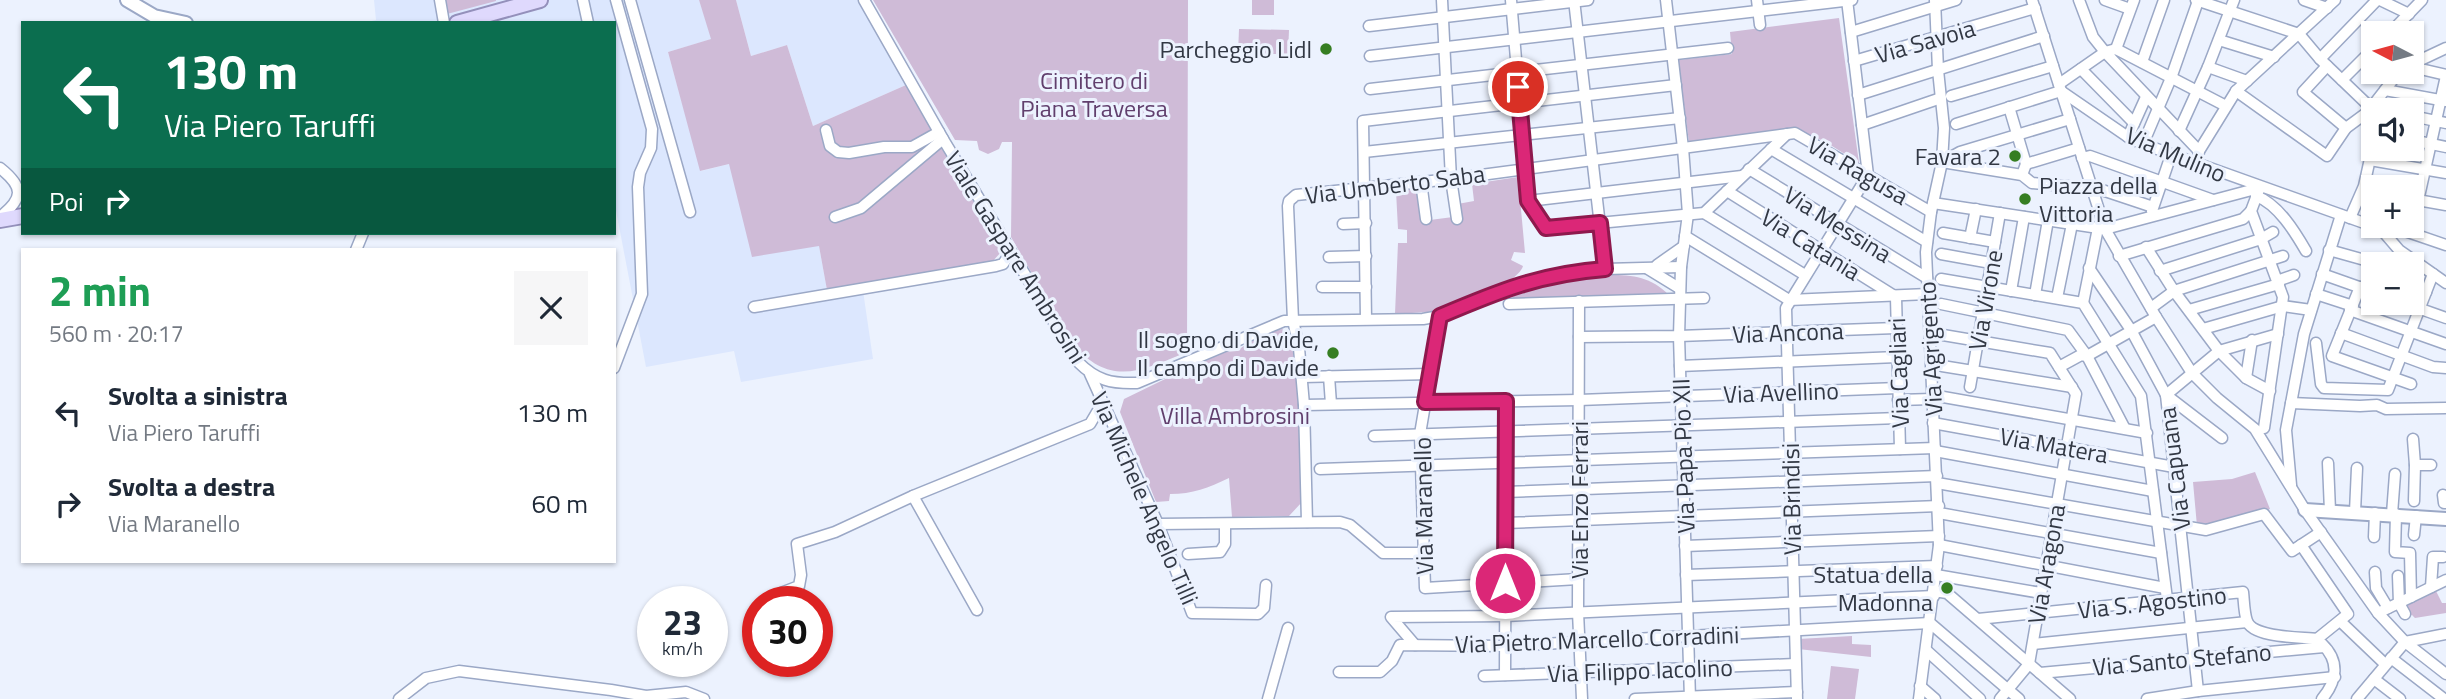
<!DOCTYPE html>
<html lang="it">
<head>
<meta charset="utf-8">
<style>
  body { margin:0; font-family:"Titillium Web",sans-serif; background:#f6f6f7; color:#1f2937; height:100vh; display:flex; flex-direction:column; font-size:26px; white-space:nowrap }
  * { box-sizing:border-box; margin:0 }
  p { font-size:23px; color:#747a83 }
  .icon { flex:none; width:38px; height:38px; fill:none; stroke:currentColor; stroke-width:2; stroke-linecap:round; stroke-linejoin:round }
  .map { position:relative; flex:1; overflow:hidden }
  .drawer { position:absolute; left:21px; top:248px; width:595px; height:315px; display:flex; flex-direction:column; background:#fff; border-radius:0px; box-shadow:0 2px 5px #0004 }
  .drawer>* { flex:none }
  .top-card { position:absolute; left:21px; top:21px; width:595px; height:214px; border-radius:0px; box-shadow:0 2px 5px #0004; background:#0b6e4f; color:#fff; overflow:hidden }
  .needle { width:46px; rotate:276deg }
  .controls { position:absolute; left:2361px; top:21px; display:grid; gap:14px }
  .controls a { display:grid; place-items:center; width:63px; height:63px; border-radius:0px; background:#fff; box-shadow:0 2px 5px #0004; font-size:35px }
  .speed { position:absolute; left:637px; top:586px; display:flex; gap:14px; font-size:35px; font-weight:700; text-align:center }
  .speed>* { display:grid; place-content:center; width:91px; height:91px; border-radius:50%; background:#fff; box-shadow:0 2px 5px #0004; line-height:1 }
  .speed small { font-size:18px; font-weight:400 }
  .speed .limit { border:10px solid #d22; background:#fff; color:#111 }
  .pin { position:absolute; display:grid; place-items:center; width:60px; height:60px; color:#fff; margin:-30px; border:4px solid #fff; border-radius:50%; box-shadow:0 2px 7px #0007 }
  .me { position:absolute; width:77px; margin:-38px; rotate:0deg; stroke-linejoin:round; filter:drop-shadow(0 0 5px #0008) }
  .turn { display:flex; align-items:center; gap:24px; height:147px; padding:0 28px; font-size:32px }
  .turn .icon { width:91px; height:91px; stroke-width:2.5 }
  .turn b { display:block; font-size:49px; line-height:60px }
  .then { display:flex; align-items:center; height:66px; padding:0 28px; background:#0003; gap:14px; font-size:26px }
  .round { display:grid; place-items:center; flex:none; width:74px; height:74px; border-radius:0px; background:#f6f6f7 }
  .headline { display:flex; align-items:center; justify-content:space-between; height:119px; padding:0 28px }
  h1 { font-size:42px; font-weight:700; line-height:52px; color:#1e9e55 }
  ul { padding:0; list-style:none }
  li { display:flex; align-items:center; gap:21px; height:91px; padding:0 28px }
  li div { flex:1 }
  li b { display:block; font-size:26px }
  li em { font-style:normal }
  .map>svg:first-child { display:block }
  .built { fill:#dce7fe }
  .green { fill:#cfbbd7 }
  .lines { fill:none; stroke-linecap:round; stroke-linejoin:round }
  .minor-casing { stroke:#9ba8c6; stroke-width:13 }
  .tertiary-casing { stroke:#9ba8c6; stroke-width:16 }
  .primary-casing { stroke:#9490bb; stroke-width:18 }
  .minor { stroke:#fff; stroke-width:10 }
  .tertiary { stroke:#fff; stroke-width:12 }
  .primary { stroke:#dfd9fd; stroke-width:14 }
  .route-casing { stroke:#8e194d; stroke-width:18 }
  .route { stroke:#db2777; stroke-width:12 }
  .poi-dot { fill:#367e22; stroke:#ecf2fe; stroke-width:2.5 }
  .labels { text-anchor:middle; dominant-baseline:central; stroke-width:6; stroke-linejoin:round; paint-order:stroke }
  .street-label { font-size:24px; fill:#323844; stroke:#ecf2fe }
  .poi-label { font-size:24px; fill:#323844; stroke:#ecf2fe; text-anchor:end }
  .park-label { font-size:24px; fill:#613f6d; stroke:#ecf2fe }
</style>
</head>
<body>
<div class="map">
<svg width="2446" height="699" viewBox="0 0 2446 699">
  <rect width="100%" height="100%" fill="#ecf2fe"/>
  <g class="built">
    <polygon points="374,0 699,0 712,39 668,52 701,171 729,164 819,246 827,289 862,284 873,359 741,382 734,351 646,367 614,200 614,23 363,23 376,20"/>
    <polygon points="736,0 858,0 906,85 813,126 787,45 751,56"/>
  </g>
  <g class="green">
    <polygon points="444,0 496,0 496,1 447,14"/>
    <polygon points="699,0 736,0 751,56 787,45 813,126 906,85 1002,251 992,262 827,290 819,246 752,257 729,164 700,171 668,52 711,39"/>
    <path d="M873 0H1188L1187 352C1141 371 1110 388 1072 343L1011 237 1012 142H1002L999 149 988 154 979 150 977 141 955 140Z"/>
    <rect x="1252" y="0" width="22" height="15"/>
    <polygon points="1839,18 1859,163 1824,141 1790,129 1689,142 1678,60 1732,54 1730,32"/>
    <polygon points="1239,29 1289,30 1288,54 1238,54"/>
    <path d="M1518 177 1525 253 1514 252 1511 260 1523 266C1517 286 1449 309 1428 312 1417 313 1406 313 1395 314L1398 243H1407V230L1398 229 1396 191 1422 188 1430 220 1453 217 1452 205 1474 201 1472 184Z"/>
    <path d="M1609 275C1634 275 1651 277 1669 295L1511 299C1532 274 1578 276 1609 275Z"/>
    <path d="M1282 329 1289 334 1291 339 1298 388 1302 502 1289 516 1232 517 1229 478C1208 488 1193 494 1170 494L1169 501 1156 502 1120 412 1124 399 1196 364 1225 352 1237 351 1257 336Z"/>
    <polygon points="2255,472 2270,509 2212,527 2197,526 2193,482 2232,479"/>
    <polygon points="2434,587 2442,603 2446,603 2446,613 2415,618 2412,615 2408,616 2401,604"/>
    <polygon points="1852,636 1852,644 1871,645 1871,657 1798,649 1798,639"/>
    <polygon points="1831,666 1859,669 1855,699 1827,699"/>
  </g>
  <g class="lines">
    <defs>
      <g id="minor">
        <polyline points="440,0 444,23"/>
        <polyline points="583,0 588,23"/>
        <polyline points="630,0 690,212"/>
        <path d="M864 0 943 139 1078 362C1096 380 1111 384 1137 383L1284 321 1423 319 1440 316 1516 285 1549 276 1605 269 1681 267"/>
        <polyline points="1442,0 1451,179 1457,219"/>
        <polyline points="1511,0 1528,201 1546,228 1704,213 1787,134"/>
        <polyline points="1574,0 1605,269"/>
        <polyline points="1666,0 1683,148 1688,214 1681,267 1679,336 1690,699"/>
        <polyline points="1757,0 1760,25"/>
        <polyline points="2032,0 2105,229 2156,317 2192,373 2217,398 2255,429 2305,510 2378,613 2405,642 2446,674"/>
        <polyline points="2079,0 2093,37 2105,52 2199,151"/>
        <polyline points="2105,0 2130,9"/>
        <polyline points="2196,0 2299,34 2320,59 2368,105"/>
        <polyline points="2304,0 2327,8"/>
        <polyline points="2380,0 2409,14"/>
        <polyline points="1369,26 1588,0"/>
        <polyline points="1851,32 1956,0"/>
        <polyline points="2390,33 2422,0"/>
        <polyline points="2219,40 2274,57"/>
        <polyline points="2116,49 2134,0"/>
        <polyline points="1370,56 1852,0"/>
        <polyline points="2320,59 2377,0"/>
        <polyline points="1854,61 2035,8"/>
        <polyline points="2142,62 2164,0"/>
        <polyline points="2412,64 2446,48"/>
        <polyline points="2327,66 2303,92 2346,128"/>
        <polyline points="2208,67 2247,81"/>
        <polyline points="2412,67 2446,75"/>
        <polyline points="2081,69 2134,123"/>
        <polyline points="2342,80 2373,49"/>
        <polyline points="2059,84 2105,52 2116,49 2226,106"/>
        <polyline points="1370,89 1728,48"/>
        <polyline points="2385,90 2446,101"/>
        <polyline points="2236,91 2327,156 2346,128 2365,114"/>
        <polyline points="1858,95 2044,36"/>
        <polyline points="1951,96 2053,66"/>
        <polyline points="2374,104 2399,72"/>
        <polyline points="2009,107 2026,164 2022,175"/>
        <polyline points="2378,110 2380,110"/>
        <polyline points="2412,116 2446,123"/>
        <polyline points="1956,124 2061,91 2128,137 2143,144 2381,229 2405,231 2446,245"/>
        <polyline points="1862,125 1941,98"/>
        <polyline points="826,130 830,146 838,152 849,153 884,147 912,147 939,132"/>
        <polyline points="2179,131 2208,67 2234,0"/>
        <polyline points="2128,137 2146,97"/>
        <polyline points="2412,140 2446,147"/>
        <polyline points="2143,144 2171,78 2198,1"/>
        <polyline points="1771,149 1927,242"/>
        <polyline points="1364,152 1680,118"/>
        <polyline points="2082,158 2090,156 2213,200"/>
        <polyline points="2370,160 2446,173"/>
        <polyline points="1942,162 2022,175 2032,183 2099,189 2153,207"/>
        <polyline points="1942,162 1960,152 2070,119"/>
        <polyline points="2026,164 2079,148"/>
        <polyline points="2197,165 2199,151 2236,91 2335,0"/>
        <path d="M0 168C24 187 24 198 0 217"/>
        <polyline points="1749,169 1927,278"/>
        <polyline points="1421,182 1426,219"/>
        <polyline points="2260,187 2251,211 2283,297 2264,428"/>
        <polyline points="1727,191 1896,297 1900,449"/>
        <path d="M2256 196C2278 204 2295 232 2306 251"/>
        <polyline points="2412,199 2446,205"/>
        <polyline points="1528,201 1742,176"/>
        <polyline points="2418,201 2446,76"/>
        <polyline points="1933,203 2105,229 2259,188"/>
        <polyline points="2152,211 2171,155"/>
        <polyline points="1704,213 1805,275"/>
        <polyline points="835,217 861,208 943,139"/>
        <polyline points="2350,218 2364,186 2373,145"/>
        <polyline points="1343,224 1366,223"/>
        <polyline points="2381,229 2399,250 2446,283"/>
        <polyline points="1943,233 1995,242"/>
        <polyline points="1685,236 1789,300 1928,294"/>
        <polyline points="1970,238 1976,209"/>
        <polyline points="2146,247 2174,291 2219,351 2246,378 2270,391"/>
        <polyline points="356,250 363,233"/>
        <polyline points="2329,250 2379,264"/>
        <polyline points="1941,254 1991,263"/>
        <polyline points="2119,256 2243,219 2251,211"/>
        <polyline points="1329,257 1366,256"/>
        <polyline points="1657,265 1684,246"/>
        <polyline points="2089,268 2131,330 2166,395 2198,691"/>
        <polyline points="1648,269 1679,288"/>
        <polyline points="2160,271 2261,239 2273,232"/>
        <polyline points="2322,274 2373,292"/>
        <polyline points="1941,279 2083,303 2141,396 2167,599"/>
        <polyline points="2277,281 2294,275"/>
        <polyline points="2412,282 2426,292"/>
        <polyline points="1322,287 1366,287"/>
        <polyline points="2360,287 2332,356 2411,384"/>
        <polyline points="2011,291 2024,217"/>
        <polyline points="2316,294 2353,306"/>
        <polyline points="2035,295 2048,220"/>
        <polyline points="2057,298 2072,224"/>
        <polyline points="1579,301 1578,612 1582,699"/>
        <polyline points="2083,303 2098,228"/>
        <polyline points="2404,303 2446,318"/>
        <polyline points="1509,304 1704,298"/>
        <polyline points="1941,304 2068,330 2087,356 2124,427"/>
        <polyline points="754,307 996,266 1003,264 1011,252"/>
        <polyline points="2151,308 2174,291 2283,256"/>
        <polyline points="2189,310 2279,284"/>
        <polyline points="2350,310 2446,344"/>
        <polyline points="1440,316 1420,434 1425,588 1578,579"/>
        <polyline points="1366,319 1363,121 1676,85"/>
        <polyline points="2203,329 2283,306 2311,310"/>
        <polyline points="2341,333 2433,367 2446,368"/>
        <polyline points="1943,335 2050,353 2076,394 2029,664 2000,699"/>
        <polyline points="1579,337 1679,336 1896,328"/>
        <polyline points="2316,343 2321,384 2324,388 2388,390 2433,274"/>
        <polyline points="1680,366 1897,357"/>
        <polyline points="1942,366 2072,387"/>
        <polyline points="2059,367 2081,355 2087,356 2156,317"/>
        <polyline points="614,368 642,294 638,187 640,173 651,148 652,129 616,0"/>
        <polyline points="1090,374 1158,524 1192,613 1258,614 1264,608 1266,585"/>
        <polyline points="1329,376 1331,404"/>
        <polyline points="1303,377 1430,374"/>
        <polyline points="2246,378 2252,340"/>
        <polyline points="1970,387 2000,213"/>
        <polyline points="1932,395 2147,433"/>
        <polyline points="2166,395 2219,351 2278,334"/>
        <polyline points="2166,395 2222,438"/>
        <polyline points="1898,400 1932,399"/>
        <polyline points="2291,403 2360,406 2377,405 2386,409 2446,408"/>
        <polyline points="1304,405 1579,400 1898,388"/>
        <polyline points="1933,423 2174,467"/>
        <polyline points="1374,436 1899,418"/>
        <polyline points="2413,439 2415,465 2414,501"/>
        <polyline points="1935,451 2153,491"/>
        <polyline points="2328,463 2330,511"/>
        <polyline points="2415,465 2431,465"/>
        <polyline points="1320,469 1935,448"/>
        <polyline points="1937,483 2206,530 2264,514 2292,551 2321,532"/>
        <polyline points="2291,485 2286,430 2304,334 2341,215"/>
        <polyline points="1505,492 1937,476"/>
        <polyline points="2443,495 2444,503 2446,503"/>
        <polyline points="913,496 977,610"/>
        <polyline points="2355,512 2357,468"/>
        <polyline points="1939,513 2161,553"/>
        <polyline points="2392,514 2395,474"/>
        <polyline points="2396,514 2395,552 2410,553 2411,597"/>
        <polyline points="1307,522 1304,405 1299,348 1293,320 1288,206 1289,201 1296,195 1451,179 1795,133 1931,212"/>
        <polyline points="1505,523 1939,506"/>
        <polyline points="1158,524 1340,522 1350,525 1383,553 1424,553"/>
        <polyline points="2414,535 2416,516"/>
        <polyline points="2374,537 2375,513"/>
        <polyline points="1939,545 2165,588"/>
        <polyline points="2301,545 2348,614 2317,639"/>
        <polyline points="1685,546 1939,536"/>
        <polyline points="1188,554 1220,552 1225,544 1225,524"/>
        <polyline points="2375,572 2376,588 2388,608"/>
        <polyline points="1686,575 1937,566"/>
        <polyline points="1936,575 2041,593"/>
        <polyline points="2398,576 2399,603 2405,614"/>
        <polyline points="2431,587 2433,557 2443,557"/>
        <polyline points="1934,591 1947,593 2070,699"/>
        <polyline points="781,593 799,586 801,575 797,544 835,532 913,496 1090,424 1103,402"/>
        <polyline points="2378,613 2446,580"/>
        <path d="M1978 619 2243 592C2244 601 2244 613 2247 621 2253 638 2300 637 2317 639"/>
        <polyline points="2340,621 2385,664"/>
        <polyline points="2405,642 2446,634"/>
        <polyline points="2033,644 2247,622"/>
        <path d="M2322 644C2340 661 2337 681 2322 699"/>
        <polyline points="1415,645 1391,617 1505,616 1934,596"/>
        <polyline points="1926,650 1980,699"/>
        <polyline points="2391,658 2444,699"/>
        <polyline points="1339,672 1380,672 1392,661 1400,645 1505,646 1930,623 2019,699"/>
        <polyline points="2040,673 2324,647"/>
        <polyline points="1505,675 1506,401"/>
        <polyline points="1484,676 1795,664"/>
        <polyline points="2374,679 2400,699"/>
        <polyline points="1920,686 1935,699"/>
        <polyline points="399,699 426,678 459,671 611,690 646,696 686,692 704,699"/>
        <polyline points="1268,699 1288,628"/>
        <polyline points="1635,699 1797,692"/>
        <polyline points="1797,699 1786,308 1868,175 1847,0"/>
        <polyline points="1919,699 1939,545 1926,252 1931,212 1942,162 1944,128 1938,70 1935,0"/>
        <polyline points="2147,699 2198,691 2335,677"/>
        <polyline points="2357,699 2405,642"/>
      </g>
      <g id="tertiary">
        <polyline points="127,0 154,16 186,23"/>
        <polyline points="2305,510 2446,519"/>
      </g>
      <g id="primary">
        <polyline points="457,23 540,0"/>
        <polyline points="0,220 23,216"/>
      </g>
    </defs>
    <use href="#minor" class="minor-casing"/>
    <use href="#tertiary" class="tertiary-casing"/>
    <use href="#primary" class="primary-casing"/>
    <use href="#minor" class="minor"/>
    <use href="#tertiary" class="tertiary"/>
    <use href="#primary" class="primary"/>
  </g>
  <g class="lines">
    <defs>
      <path id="route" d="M1505 583 1506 401 1425 402 1440 316C1499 291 1540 274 1605 269L1600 223 1546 228 1528 201 1518 87"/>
    </defs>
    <use href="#route" class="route-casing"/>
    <use href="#route" class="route"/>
  </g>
  <g class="poi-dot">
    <circle cx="1326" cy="49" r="7"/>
    <circle cx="2015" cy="156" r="7"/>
    <circle cx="2025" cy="199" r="7"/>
    <circle cx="1333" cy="353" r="7"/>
    <circle cx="1947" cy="588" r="7"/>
  </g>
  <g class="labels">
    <g class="street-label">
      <text transform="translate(1925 41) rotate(-16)">Via Savoia</text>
      <text transform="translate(2176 154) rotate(23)">Via Mulino</text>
      <text transform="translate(1858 170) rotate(30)">Via Ragusa</text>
      <text transform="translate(1395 184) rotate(-7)">Via Umberto Saba</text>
      <text transform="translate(1838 224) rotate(32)">Via Messina</text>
      <text transform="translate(1811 244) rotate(32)">Via Catania</text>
      <text transform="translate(1016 257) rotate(58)">Viale Gaspare Ambrosini</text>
      <text transform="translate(1985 300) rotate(-80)">Via Virone</text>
      <text transform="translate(1788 332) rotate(-2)">Via Ancona</text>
      <text transform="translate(1930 349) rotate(-93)">Via Agrigento</text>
      <text transform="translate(1898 373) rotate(-92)">Via Cagliari</text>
      <text transform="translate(1781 392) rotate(-2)">Via Avellino</text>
      <text transform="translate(2054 445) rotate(10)">Via Matera</text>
      <text transform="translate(1683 456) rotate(-92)">Via Papa Pio XII</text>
      <text transform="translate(2174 469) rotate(-97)">Via Capuana</text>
      <text transform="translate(1145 498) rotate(66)">Via Michele Angelo Tilli</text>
      <text transform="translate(1791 499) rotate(-91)">Via Brindisi</text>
      <text transform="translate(1579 500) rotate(-90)">Via Enzo Ferrari</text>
      <text transform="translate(1423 506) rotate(-91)">Via Maranello</text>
      <text transform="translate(2046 564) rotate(-80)">Via Aragona</text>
      <text transform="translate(2152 602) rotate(-6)">Via S. Agostino</text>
      <text transform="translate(1597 639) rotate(-2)">Via Pietro Marcello Corradini</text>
      <text transform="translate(2182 659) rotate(-5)">Via Santo Stefano</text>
      <text transform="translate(1640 670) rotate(-2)">Via Filippo Iacolino</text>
    </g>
    <g class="poi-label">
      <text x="1312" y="49">Parcheggio Lidl</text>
      <text x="2001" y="156">Favara 2</text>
      <text x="2039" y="185" text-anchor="start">Piazza della<tspan x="2039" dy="28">Vittoria</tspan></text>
      <text x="1319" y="339">Il sogno di Davide,<tspan x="1319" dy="28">Il campo di Davide</tspan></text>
      <text x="1933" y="574">Statua della<tspan x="1933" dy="28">Madonna</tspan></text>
    </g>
    <g class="park-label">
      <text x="1094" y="80">Cimitero di<tspan x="1094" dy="28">Piana Traversa</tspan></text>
      <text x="1235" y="415">Villa Ambrosini</text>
    </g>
  </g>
</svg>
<div class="controls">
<a><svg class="needle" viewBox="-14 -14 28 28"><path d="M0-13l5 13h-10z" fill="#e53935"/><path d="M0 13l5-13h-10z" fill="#747a83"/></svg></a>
<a><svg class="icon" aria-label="sound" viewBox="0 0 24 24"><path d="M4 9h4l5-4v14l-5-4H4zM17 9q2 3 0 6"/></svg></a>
<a>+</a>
<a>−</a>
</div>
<div class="speed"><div>23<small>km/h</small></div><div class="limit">30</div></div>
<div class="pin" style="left:1518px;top:87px;background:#d93025"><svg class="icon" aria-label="arrive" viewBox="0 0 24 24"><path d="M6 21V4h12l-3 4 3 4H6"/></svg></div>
<svg class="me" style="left:1505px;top:583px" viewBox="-20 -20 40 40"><circle r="17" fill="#db2777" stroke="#fff" stroke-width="3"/><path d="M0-11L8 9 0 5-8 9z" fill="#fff"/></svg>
<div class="top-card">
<div class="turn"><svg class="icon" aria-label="left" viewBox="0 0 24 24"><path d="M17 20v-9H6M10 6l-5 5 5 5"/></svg><div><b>130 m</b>Via Piero Taruffi</div></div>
<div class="then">Poi<svg class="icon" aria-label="right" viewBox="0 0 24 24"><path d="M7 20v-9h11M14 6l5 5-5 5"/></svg></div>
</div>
<section class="drawer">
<div class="headline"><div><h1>2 min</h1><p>560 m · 20:17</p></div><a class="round"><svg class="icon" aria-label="close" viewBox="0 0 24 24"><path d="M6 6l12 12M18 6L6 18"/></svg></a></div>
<ul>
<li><svg class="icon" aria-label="left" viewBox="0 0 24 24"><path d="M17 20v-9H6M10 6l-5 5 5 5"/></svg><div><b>Svolta a sinistra</b><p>Via Piero Taruffi</p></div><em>130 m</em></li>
<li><svg class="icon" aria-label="right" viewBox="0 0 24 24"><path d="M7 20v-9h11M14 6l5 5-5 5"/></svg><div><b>Svolta a destra</b><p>Via Maranello</p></div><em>60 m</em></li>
</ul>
</section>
</div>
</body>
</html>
